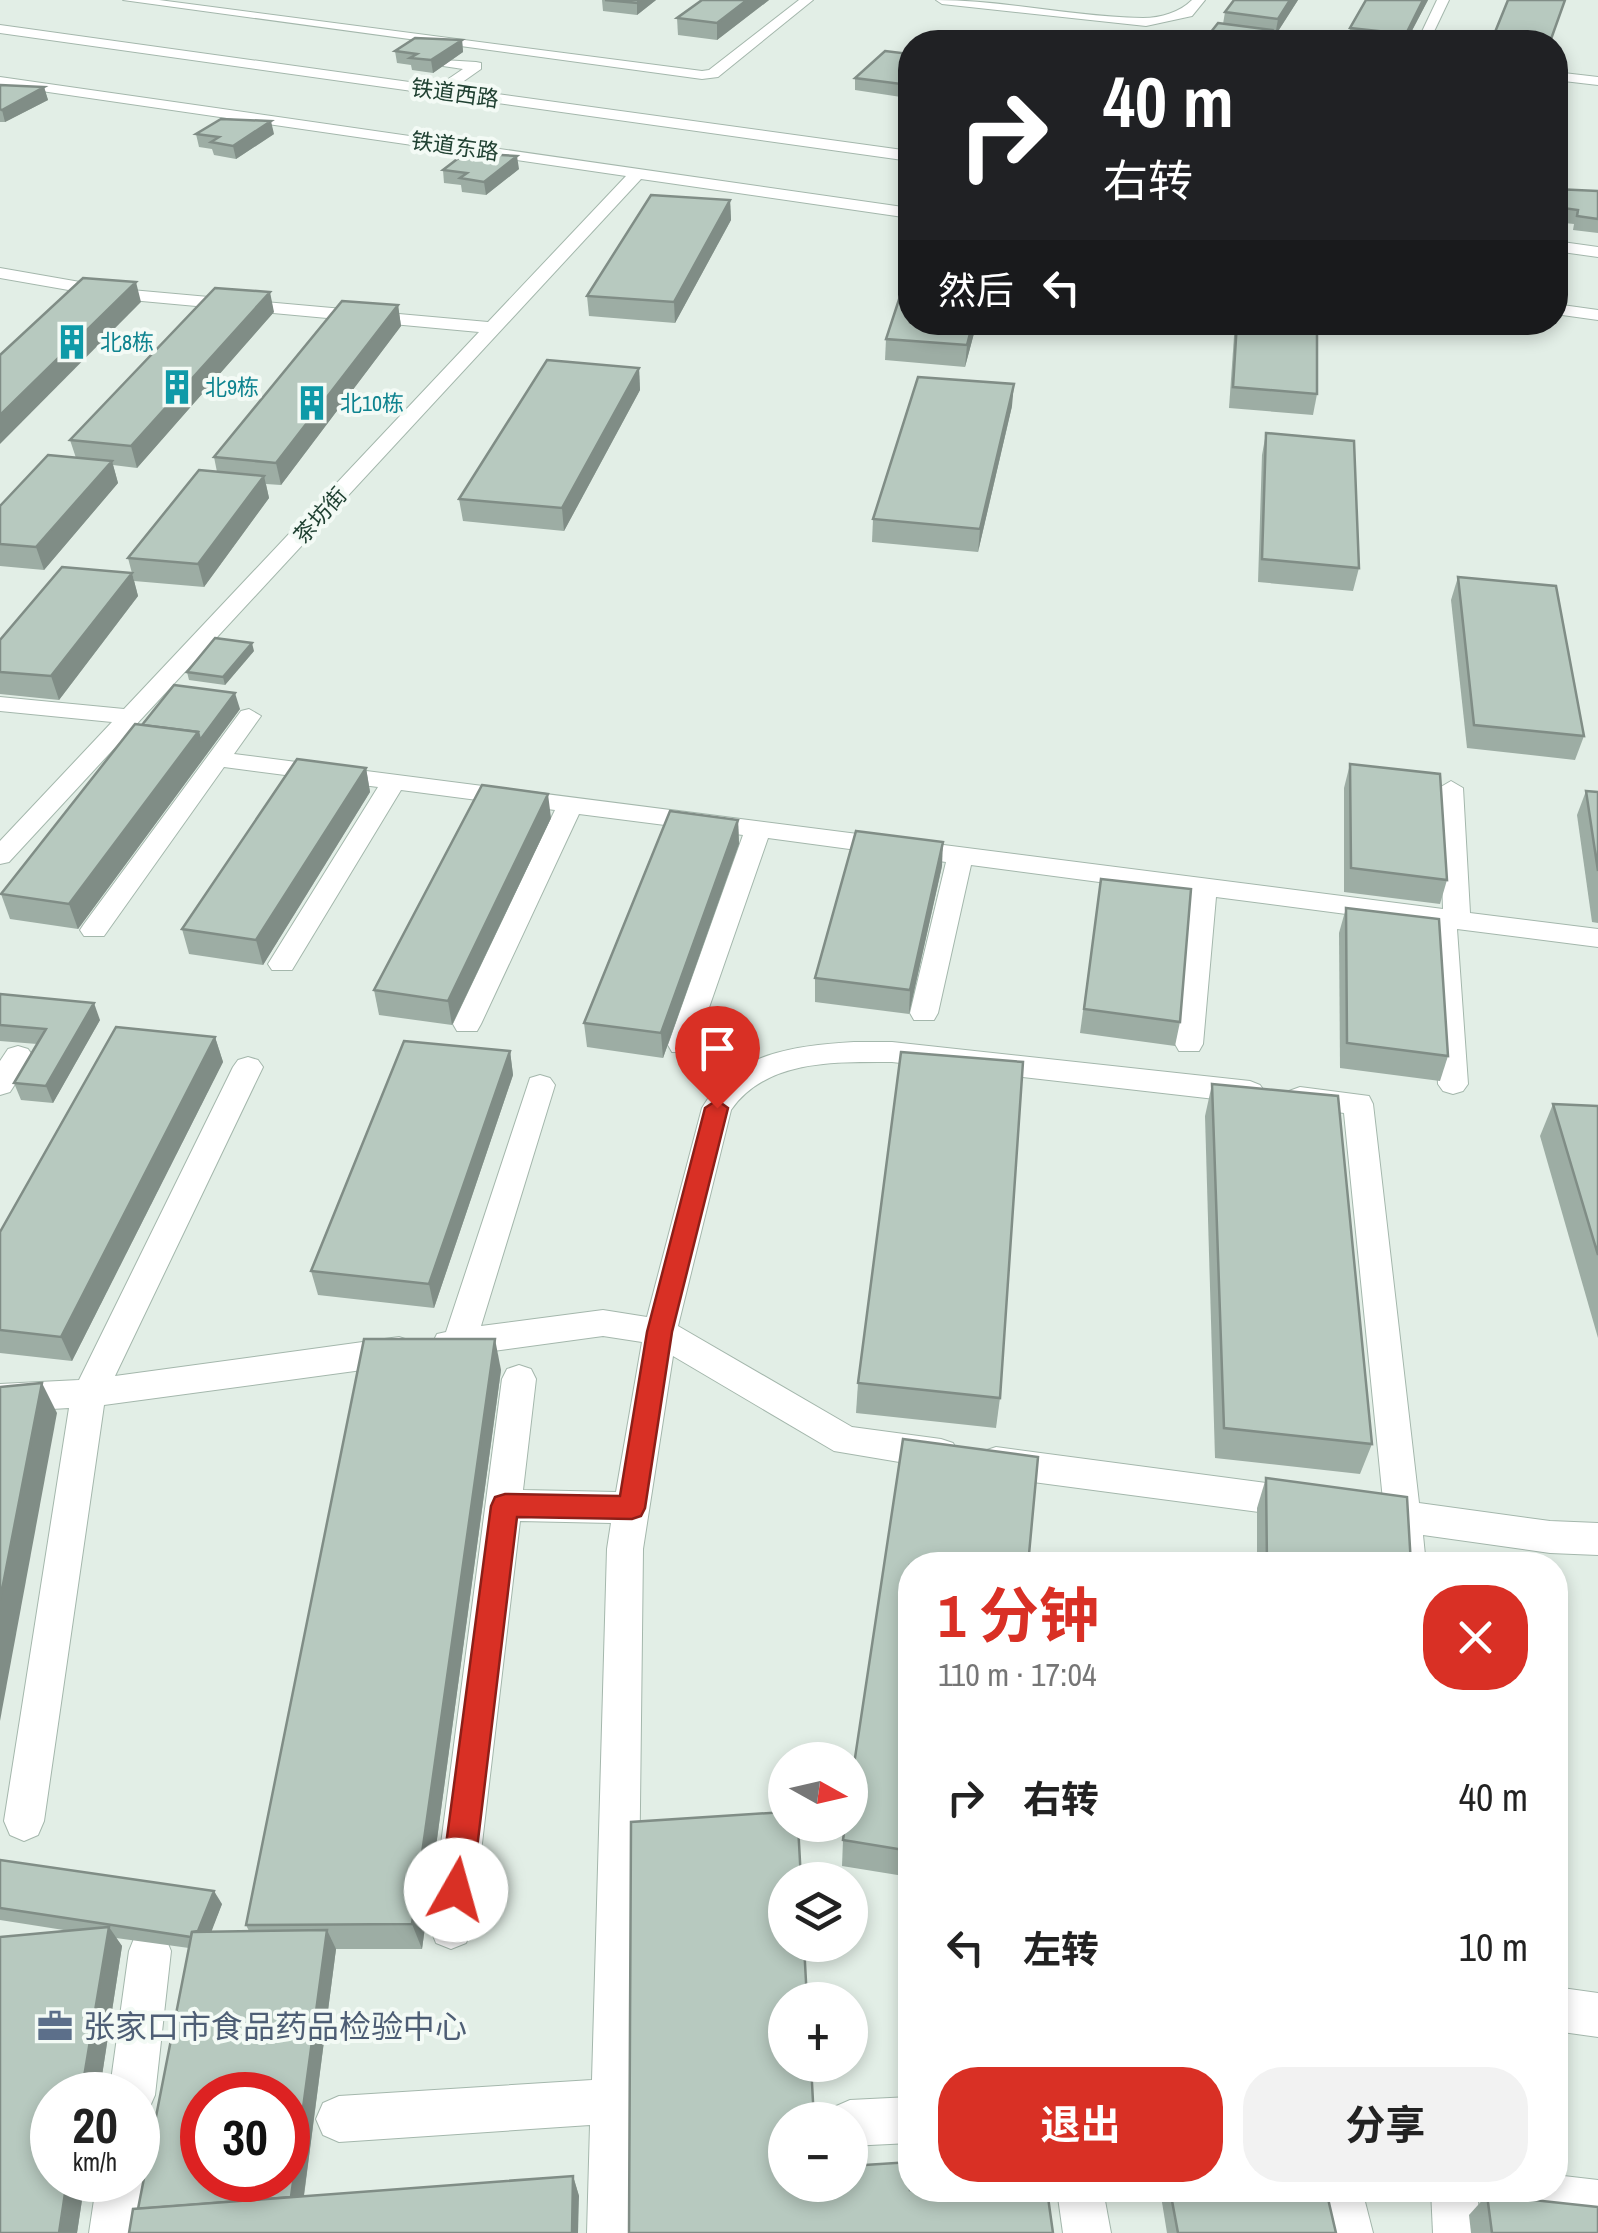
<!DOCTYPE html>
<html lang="zh">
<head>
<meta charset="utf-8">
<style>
  body { margin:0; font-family:"Archivo Narrow","Noto Sans SC",sans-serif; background:#f2f2f2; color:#222; height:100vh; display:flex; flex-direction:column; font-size:38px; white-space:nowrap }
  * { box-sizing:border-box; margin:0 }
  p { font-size:32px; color:#767676 }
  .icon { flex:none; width:55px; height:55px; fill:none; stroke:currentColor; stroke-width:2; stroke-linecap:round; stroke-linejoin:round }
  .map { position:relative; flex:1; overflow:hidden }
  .panel { position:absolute; left:898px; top:1552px; width:670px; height:650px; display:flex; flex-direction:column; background:#fff; border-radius:40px; box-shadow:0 5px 15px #0003 }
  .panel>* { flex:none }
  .banner { position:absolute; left:898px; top:30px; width:670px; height:305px; border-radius:40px; box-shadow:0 5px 15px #0003; background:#202124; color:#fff; overflow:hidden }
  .needle { width:65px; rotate:98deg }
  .tools { position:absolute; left:768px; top:1742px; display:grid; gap:20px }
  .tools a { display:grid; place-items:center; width:100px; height:100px; border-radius:50%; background:#fff; box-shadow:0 5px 15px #0003; font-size:50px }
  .speed { position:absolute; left:30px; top:2072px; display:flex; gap:20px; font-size:50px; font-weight:700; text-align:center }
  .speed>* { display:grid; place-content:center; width:130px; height:130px; border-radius:50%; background:#fff; box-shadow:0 5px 15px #0003; line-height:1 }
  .speed small { font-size:25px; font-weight:400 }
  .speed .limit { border:15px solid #d22; background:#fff; color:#111 }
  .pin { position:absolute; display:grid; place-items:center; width:85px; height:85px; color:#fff; margin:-102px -42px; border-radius:50% 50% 50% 0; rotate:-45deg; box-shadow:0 0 10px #0007 }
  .pin .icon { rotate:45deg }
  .me { position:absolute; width:110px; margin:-55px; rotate:7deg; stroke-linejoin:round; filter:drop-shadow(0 0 8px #0008) }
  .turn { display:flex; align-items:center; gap:35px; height:210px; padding:0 40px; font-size:45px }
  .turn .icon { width:130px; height:130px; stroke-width:2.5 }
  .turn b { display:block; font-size:70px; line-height:85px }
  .then { display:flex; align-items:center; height:95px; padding:0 40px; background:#0003; gap:20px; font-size:38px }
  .round { display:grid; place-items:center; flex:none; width:105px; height:105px; border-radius:40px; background:#f2f2f2 }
  .head { display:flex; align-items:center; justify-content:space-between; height:170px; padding:0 40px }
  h1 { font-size:60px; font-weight:700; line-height:75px; color:#d93025 }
  .primary-button { display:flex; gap:20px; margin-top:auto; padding:20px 40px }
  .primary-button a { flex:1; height:115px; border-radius:40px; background:#d93025; color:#fff; font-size:40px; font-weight:700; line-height:115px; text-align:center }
  .primary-button a+a { background:#f2f2f2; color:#222 }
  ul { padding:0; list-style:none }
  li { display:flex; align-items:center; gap:30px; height:150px; padding:0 40px }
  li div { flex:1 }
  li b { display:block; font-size:38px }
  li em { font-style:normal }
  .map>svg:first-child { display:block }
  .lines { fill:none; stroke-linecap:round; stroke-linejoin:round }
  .minor-casing { stroke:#a4b7ac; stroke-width:2 }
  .minor { fill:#fff; fill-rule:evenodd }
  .wall { fill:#9dada4 }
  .shaded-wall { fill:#808d86 }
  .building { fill:#b7c9bf; stroke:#808d86; stroke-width:2.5; fill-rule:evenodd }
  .route { fill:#d93025; stroke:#8d1f18; stroke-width:2.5 }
  .labels { text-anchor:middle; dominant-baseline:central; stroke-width:8; stroke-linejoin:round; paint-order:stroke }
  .far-street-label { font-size:22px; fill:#204132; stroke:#f3faf5 }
  .far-culture-label { font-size:22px; fill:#0d838f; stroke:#f3faf5; text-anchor:start }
  .near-service-label { font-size:32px; fill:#4e5e75; stroke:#f3faf5; text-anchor:start }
</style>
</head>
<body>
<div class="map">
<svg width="1598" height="2233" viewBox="0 0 1598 2233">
  <rect width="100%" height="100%" fill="#e2eee6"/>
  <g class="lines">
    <defs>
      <g id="minor">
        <polygon points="123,0 159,0 702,71 709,70 799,0 813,0 718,77 702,79"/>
        <path d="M936 0C1005 0 1074 17 1143 18 1161 18 1180 12 1192 0H1205L1192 16 1146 26 942 4Z"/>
        <polygon points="1437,0 1449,0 1429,42 1417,42"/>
        <polygon points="0,25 438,86 463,69 443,66 443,60 476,62 481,63 481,69 454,88 910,151 910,161 0,33"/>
        <polygon points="1555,72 1598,77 1598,85 1555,80"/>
        <polygon points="0,77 910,208 910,218 641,179 9,862 0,864 0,841 112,722 0,711 0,697 124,709 479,332 120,299 0,278 0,268 120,289 488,322 626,176 0,85"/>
        <polygon points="1555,241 1598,247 1598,257 1555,251"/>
        <polygon points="1555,304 1598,310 1598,320 1555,314"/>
        <polygon points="249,709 261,716 234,754 1443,909 1439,788 1451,781 1463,788 1470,913 1598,929 1598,947 1457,929 1468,1084 1463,1091 1453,1094 1443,1091 1438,1084 1430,925 1216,897 1203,1044 1199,1051 1179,1051 1175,1044 1190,894 971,865 938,1013 934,1020 914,1020 910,1013 946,862 768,838 696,1045 692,1052 672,1052 668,1045 743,835 579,814 481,1024 477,1031 457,1031 453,1024 555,810 401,790 292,970 272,970 268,964 378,787 224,767 104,936 84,936 80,930 84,924 241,711"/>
        <path d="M854 1042H892L1250 1081 1260 1085 1265 1092 1260 1099 1250 1103 892 1062C837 1062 766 1059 731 1110L678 1326 852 1427 941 1439 953 1443 959 1454 953 1465 941 1469 834 1451 673 1356 643 1549 635 2233H587L590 2125 339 2142 323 2135 316 2119 323 2103 339 2096 592 2080 607 1549 611 1523 520 1521 472 1928 466 1943 451 1949 436 1943 430 1928 502 1379 507 1369 519 1365 531 1369 536 1379 523 1490 616 1492 642 1342 603 1336 449 1357 437 1354 432 1344 437 1334 446 1332 530 1078 540 1075 550 1078 555 1085 481 1326 603 1310 647 1317 702 1108C735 1052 794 1046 854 1042Z"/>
        <polygon points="18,1046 28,1049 33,1056 10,1092 0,1095 0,1061 8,1049"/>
        <polygon points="248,1057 258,1060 263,1067 115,1376 399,1337 411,1341 416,1351 411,1361 399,1365 104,1405 44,1821 38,1835 24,1841 10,1835 4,1821 69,1408 0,1412 0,1384 79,1380 233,1067 238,1060"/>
        <polygon points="1300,1087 1369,1096 1373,1104 1419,1503 1550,1521 1598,1523 1598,1555 1550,1553 1423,1535 1426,1565 1390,1565 1386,1529 1375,1525 1370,1514 1375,1503 1383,1500 1344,1113 1289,1105 1285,1098 1289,1091"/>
        <polygon points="996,1447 1297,1487 1310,1491 1315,1502 1310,1513 1297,1517 996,1477 984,1473 978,1462 984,1451"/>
        <polygon points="150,1930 165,1936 171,1951 155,2095 148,2111 138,2115 138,2095 109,2095 129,1951 135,1936"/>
        <polygon points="1555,1987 1598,1993 1598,2037 1555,2031"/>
        <polygon points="910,2097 910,2143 850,2146 850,2120 828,2120 834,2107 850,2100"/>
        <polygon points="138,2166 143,2180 137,2233 89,2233 97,2180 138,2180"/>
        <polygon points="1555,2175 1598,2180 1598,2226 1541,2220 1525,2213 1518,2197 1521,2190 1555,2190"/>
        <polygon points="1057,2190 1103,2190 1111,2233 1063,2233"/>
        <polygon points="1316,2190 1362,2190 1373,2233 1325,2233"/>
        <polygon points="1431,2190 1477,2190 1481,2233 1433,2233"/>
      </g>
    </defs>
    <use href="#minor" class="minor-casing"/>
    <use href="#minor" class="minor"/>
  </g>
  <g class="wall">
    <polygon points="602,0 656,0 637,15 603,11"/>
    <polygon points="702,0 769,0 717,40 678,35 677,18"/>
    <polygon points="1298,0 1275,36 1271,35 1270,42 1203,42 1223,24 1225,12"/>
    <polygon points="1366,0 1428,0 1406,42 1348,42 1350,28"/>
    <polygon points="462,40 463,52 433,73 412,70 411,65 397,63 395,51"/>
    <polygon points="910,54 910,88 901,97 855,90 855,78"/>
    <polygon points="0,85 44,87 48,100 5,122 0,122"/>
    <polygon points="196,134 274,134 236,159 214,155 212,149 199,147"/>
    <polygon points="519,169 486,195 462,192 461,185 444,183 443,170"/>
    <polygon points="1555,189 1598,191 1598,233 1573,230 1574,224 1555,222"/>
    <polygon points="730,200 731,220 675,323 589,316 587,296"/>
    <polygon points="398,305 401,326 281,485 266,484 269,498 204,587 134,581 128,558 217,472 214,457"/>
    <polygon points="274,312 137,468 113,465 118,483 44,570 0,566 0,506 76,458 70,440"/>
    <polygon points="910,322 977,322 965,367 885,360 886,339"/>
    <polygon points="1235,322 1317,322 1317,394 1313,415 1229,408"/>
    <polygon points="639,368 640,390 564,531 463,521 459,499"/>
    <polygon points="1012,406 978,552 872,542 873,519"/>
    <polygon points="1266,433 1359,568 1353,591 1258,582 1262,455"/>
    <polygon points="132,573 138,596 59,700 0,694 0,640"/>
    <polygon points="1458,577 1584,736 1575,760 1467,748 1451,600"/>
    <polygon points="254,651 225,685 189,680 187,672"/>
    <polygon points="240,709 78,929 10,919 1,894 142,725"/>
    <polygon points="1350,764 1447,880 1440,904 1344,892 1344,788"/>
    <polygon points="366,768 370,792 263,965 189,954 182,929"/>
    <polygon points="1586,791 1598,792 1598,923 1592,922 1577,815"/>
    <polygon points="551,818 452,1025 379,1015 374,990"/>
    <polygon points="738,820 739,844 663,1058 587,1047 584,1023"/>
    <polygon points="942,866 909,1014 815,1002 815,978"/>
    <polygon points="1101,879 1180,1022 1175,1046 1080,1033"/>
    <polygon points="1346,908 1448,1056 1440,1081 1340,1068 1339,933"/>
    <polygon points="0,994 100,1020 53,1103 21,1100 14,1083 37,1044 0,1041"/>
    <polygon points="215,1037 223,1062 72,1361 0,1353 0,1232"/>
    <polygon points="510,1051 513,1075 434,1308 318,1295 311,1271"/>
    <polygon points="1212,1084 1372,1444 1360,1474 1215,1458 1205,1116"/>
    <polygon points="1553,1104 1598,1106 1598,1338 1540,1136"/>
    <polygon points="501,1370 422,1949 336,1949 304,2196 573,2176 579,2196 138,2209 189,1948 116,1938 122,1946 99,2095 52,2095 85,2180 77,2233 0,2233 70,1931 0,1920 0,1860 222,1904 211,1931 249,1931 246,1925"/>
    <polygon points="858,1383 1000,1398 996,1428 856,1413"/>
    <polygon points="1266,1478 1411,1565 1257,1565 1257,1508"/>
    <polygon points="910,1565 910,1877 842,1866 843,1840"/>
    <polygon points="1160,2190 1326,2190 1336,2233 1167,2233"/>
    <polygon points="1487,2195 1598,2233 1471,2233 1469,2215"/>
  </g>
  <g class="shaded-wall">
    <polygon points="641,0 656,0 637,15 637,3"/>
    <polygon points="747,0 769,0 717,40 717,23"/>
    <polygon points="1290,0 1298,0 1275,36 1278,19"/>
    <polygon points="1423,0 1428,0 1406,42 1404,42 1406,34"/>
    <polygon points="1272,30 1270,42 1263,42"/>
    <polygon points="462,40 463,52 433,73 431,60"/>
    <polygon points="910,76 910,88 901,97 901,84"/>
    <polygon points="44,87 48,100 5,122 2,110"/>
    <polygon points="271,121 274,134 236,159 233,146"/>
    <polygon points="517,156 519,169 486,195 484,182"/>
    <polygon points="730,200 731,220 675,323 674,302"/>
    <polygon points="136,282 141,302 0,444 0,415"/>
    <polygon points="270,292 274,312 137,468 131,446"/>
    <polygon points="398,305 401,326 281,485 276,463"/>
    <polygon points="973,322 977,322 965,367 967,345"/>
    <polygon points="639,368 640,390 564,531 562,508"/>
    <polygon points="1014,384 1012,406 978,552 980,529"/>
    <polygon points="112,461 118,483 44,570 36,547"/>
    <polygon points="264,476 269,498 204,587 198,564"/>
    <polygon points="132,573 138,596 59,700 51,676"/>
    <polygon points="252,643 254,651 225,685 223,677"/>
    <polygon points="235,693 240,709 78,929 69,904 198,732"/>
    <polygon points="366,768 370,792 263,965 256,940"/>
    <polygon points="548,794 551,818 452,1025 448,1001"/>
    <polygon points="738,820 739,844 663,1058 661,1033"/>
    <polygon points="943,842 942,866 909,1014 910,990"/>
    <polygon points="94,1003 100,1020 53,1103 46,1086"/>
    <polygon points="215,1037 223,1062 72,1361 61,1337"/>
    <polygon points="510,1051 513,1075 434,1308 429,1284"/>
    <polygon points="495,1339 501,1370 422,1949 412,1924"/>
    <polygon points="42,1383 57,1413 0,1721 0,1600"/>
    <polygon points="214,1891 222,1904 204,1951 196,1938"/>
    <polygon points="109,1927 122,1946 99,2095 81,2095"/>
    <polygon points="327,1930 336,1949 301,2217 290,2201"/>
    <polygon points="573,2176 579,2196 578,2233 572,2233"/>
    <polygon points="67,2180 85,2180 77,2233 59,2233"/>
  </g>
  <g class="building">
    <polygon points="605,0 641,0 637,3"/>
    <polygon points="702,0 747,0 717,23 677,18"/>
    <polygon points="1234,0 1290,0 1278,19 1225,12"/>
    <polygon points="1366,0 1423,0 1406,34 1350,28"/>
    <polygon points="1508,0 1565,0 1550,42 1491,42"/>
    <polygon points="1218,23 1272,30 1263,42 1203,42"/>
    <polygon points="415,38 462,40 431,60 410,58 417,54 395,51"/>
    <polygon points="1359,39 1391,42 1357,42"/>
    <polygon points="885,51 910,54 910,76 901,84 855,78"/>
    <polygon points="1555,62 1562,63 1555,84"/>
    <polygon points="0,85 44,87 2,110 0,109"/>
    <polygon points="221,119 271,121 233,146 211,142 219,137 196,134"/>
    <polygon points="465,153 517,156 484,182 460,178 467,173 443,170"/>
    <polygon points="1555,189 1598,191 1598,219 1577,216 1578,210 1555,207"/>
    <polygon points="651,195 730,200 674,302 587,296"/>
    <polygon points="910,266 910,322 973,322 967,345 886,339"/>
    <polygon points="83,278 136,282 0,415 0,355"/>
    <polygon points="215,288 270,292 131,446 70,440"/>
    <polygon points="342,301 398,305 276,463 214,457"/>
    <polygon points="1237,322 1317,322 1317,394 1233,387"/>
    <polygon points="547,360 639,368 562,508 459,499"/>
    <polygon points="918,377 1014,384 980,529 873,519"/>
    <polygon points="1266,433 1354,441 1359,568 1262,559"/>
    <polygon points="48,455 112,461 36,547 0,544 0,506"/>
    <polygon points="199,470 264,476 198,564 128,558"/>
    <polygon points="62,567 132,573 51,676 0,672 0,640"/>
    <polygon points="1458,577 1556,586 1584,736 1474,725"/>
    <polygon points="215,638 252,643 223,677 187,672"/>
    <polygon points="174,685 235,693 200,740 198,732 142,725"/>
    <polygon points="135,724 198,732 69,904 1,894"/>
    <polygon points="297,759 366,768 256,940 182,929"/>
    <polygon points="1350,764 1440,774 1447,880 1351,868"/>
    <polygon points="482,785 548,794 448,1001 374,990"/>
    <polygon points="1586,791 1598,792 1598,871"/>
    <polygon points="670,811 738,820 661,1033 584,1023"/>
    <polygon points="856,831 943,842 910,990 815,978"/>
    <polygon points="1101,879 1191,889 1180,1022 1084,1009"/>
    <polygon points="1346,908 1439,919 1448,1056 1347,1043"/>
    <polygon points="0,994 94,1003 46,1086 14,1083 46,1029 0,1025"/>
    <polygon points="116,1027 215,1037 61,1337 0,1330 0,1232"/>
    <polygon points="404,1041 510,1051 429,1284 311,1271"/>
    <polygon points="901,1052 1023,1062 1000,1398 858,1383"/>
    <polygon points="1212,1084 1338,1096 1372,1444 1224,1428"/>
    <polygon points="1553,1104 1598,1106 1598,1255"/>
    <polygon points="364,1339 495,1339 412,1924 246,1925"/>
    <polygon points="42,1383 0,1600 0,1387"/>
    <polygon points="903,1439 1038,1457 1028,1565 910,1565 910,1851 843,1840 845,1825 850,1825 850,1791"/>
    <polygon points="1266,1478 1407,1497 1411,1565 1267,1565"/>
    <polygon points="785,1812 785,1825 798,1825 801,1880 785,1880 785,1945 804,1945 807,2000 785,2000 785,2065 811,2065 814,2120 785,2120 785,2185 850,2185 850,2166 910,2162 910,2190 1047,2190 1053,2233 629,2233 631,1822"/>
    <polygon points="0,1860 214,1891 198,1931 192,1932 191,1937 0,1908"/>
    <polygon points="109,1927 81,2095 52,2095 52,2180 67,2180 59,2233 0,2233 0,1937"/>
    <path d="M327 1930 291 2197 138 2209 192 1932ZM202 2095H288V2180H202Z"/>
    <polygon points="573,2176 572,2233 129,2233 133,2209"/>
    <polygon points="1170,2190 1326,2190 1336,2233 1178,2233"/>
    <polygon points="1487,2195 1598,2207 1598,2233 1492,2233"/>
  </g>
  <polygon class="route" points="717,1100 728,1108 672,1332 645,1508 641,1516 632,1519 517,1517 472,1890 467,1901 456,1906 445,1901 440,1890 491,1506 495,1497 505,1494 620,1496 647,1332 705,1108"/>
  <defs>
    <symbol id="building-bare" viewBox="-9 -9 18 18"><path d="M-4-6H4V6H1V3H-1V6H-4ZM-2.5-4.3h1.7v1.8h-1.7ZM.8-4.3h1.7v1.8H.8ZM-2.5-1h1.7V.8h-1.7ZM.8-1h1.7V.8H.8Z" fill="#0f9aa8" stroke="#f3faf5" stroke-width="2.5" paint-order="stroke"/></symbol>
    <symbol id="office-bare" viewBox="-9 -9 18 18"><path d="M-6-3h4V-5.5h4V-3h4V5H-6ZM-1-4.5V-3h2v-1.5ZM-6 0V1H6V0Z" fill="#5c6f8a" stroke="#f3faf5" stroke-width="2.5" paint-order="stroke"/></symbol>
  </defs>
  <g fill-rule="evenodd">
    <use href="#building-bare" x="47" y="317" width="50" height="50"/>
    <use href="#building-bare" x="152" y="362" width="50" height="50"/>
    <use href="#building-bare" x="287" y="378" width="50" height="50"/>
    <use href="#office-bare" x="30" y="2001" width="50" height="50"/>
  </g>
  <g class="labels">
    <g class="far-street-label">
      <text transform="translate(455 93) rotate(8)">铁道西路</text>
      <text transform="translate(455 146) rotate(8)">铁道东路</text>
      <text transform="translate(320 515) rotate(-48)">茶坊街</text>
    </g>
    <g class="far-culture-label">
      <text x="100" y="342">北8栋</text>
      <text x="205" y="387">北9栋</text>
      <text x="340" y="403">北10栋</text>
    </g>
    <g class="near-service-label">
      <text x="83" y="2026">张家口市食品药品检验中心</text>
    </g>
  </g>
</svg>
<div class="tools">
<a><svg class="needle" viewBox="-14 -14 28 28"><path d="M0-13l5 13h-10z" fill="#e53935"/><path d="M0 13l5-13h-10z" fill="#767676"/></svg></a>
<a><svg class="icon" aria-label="layers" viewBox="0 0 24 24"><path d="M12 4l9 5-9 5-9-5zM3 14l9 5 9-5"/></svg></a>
<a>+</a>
<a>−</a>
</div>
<div class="speed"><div>20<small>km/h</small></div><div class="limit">30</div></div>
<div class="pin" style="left:717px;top:1108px;background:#d93025"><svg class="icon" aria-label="arrive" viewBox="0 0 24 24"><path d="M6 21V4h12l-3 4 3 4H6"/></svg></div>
<svg class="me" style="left:456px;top:1890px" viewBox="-20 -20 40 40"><circle r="19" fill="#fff"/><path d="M0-13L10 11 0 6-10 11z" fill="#d93025"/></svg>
<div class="banner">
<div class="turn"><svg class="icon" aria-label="right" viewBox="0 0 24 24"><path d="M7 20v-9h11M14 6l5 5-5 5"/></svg><div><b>40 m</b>右转</div></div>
<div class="then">然后<svg class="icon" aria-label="left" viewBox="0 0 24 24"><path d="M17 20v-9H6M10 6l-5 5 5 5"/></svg></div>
</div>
<section class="panel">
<div class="head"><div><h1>1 分钟</h1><p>110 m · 17:04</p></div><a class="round" style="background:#d93025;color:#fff"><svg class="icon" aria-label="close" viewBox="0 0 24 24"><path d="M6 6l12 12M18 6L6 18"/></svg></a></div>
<ul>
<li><svg class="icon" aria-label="right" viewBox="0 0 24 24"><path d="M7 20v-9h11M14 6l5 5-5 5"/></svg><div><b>右转</b></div><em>40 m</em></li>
<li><svg class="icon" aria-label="left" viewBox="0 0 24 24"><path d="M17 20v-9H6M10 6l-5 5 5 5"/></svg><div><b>左转</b></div><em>10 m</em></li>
</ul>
<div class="primary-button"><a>退出</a><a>分享</a></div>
</section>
</div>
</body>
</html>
